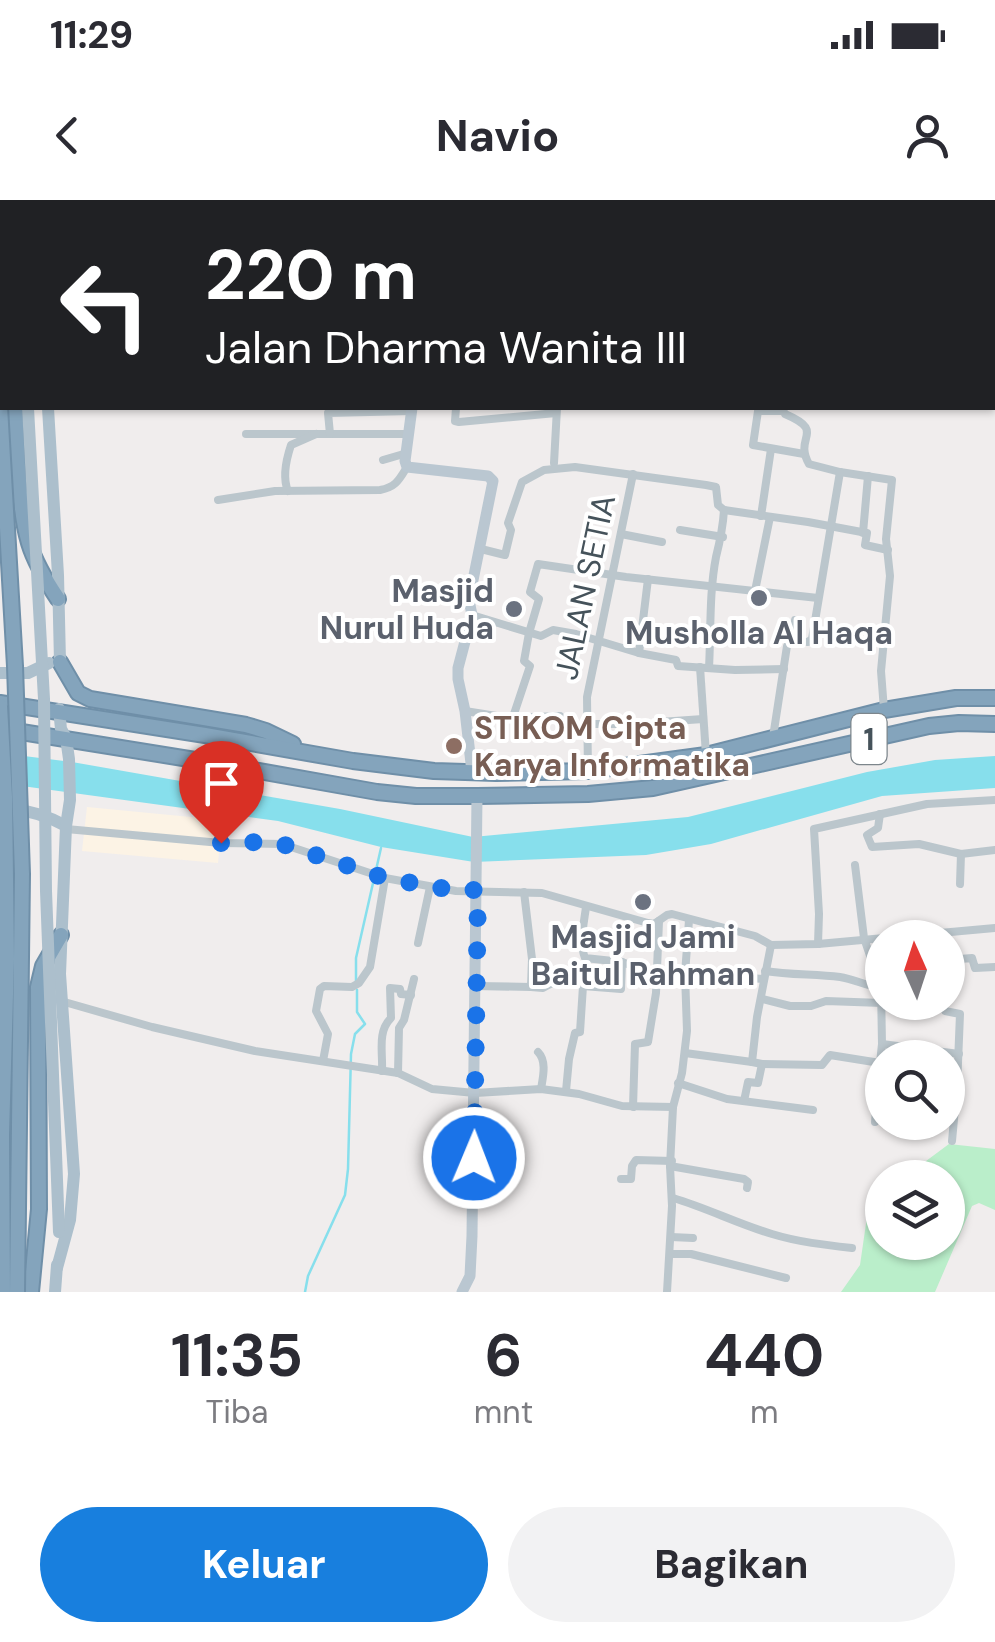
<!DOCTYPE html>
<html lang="id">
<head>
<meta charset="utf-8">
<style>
  body { margin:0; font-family:"DM Sans",sans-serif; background:#f2f2f3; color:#2b2b33; height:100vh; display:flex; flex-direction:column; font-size:38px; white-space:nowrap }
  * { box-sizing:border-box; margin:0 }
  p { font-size:32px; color:#7c7c81 }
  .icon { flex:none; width:55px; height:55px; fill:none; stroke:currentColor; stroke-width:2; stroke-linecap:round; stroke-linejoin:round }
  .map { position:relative; height:1092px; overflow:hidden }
  .details { display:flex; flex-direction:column; background:#fff; flex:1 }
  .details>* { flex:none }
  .guide { position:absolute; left:0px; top:0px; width:995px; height:210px; box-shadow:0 2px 8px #0004; background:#202124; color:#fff; overflow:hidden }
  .needle { width:65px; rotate:357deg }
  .fabs { position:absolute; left:865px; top:720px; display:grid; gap:20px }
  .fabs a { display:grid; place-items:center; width:100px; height:100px; border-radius:50%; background:#fff; box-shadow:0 2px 8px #0004; font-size:50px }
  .pin { position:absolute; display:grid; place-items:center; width:85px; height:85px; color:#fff; margin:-102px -42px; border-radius:50% 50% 50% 0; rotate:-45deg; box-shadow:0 0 10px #0007 }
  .pin .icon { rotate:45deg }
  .me { position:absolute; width:110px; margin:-55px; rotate:1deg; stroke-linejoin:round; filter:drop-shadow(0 0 8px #0008) }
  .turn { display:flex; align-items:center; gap:35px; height:210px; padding:0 40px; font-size:45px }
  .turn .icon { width:130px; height:130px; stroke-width:2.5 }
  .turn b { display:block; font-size:70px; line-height:85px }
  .eta { display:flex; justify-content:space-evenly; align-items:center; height:170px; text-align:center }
  .eta b { font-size:60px; font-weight:700; line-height:70px }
  .button { display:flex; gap:20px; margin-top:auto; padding:20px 40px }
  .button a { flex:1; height:115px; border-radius:60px; background:#187fde; color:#fff; font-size:40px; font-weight:700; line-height:115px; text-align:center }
  .button a+a { background:#f2f2f3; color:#2b2b33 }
  .status { display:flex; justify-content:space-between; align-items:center; height:70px; padding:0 50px; background:#fff; direction:ltr }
  .status svg { height:28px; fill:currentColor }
  header { display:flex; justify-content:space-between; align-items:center; height:130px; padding:0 40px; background:#fff; font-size:45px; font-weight:700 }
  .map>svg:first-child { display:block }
  .commercial { fill:#fcf3e5 }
  .grass { fill:#baeeca }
  .water { fill:#87dfec }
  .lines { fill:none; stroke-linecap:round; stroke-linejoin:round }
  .stream { stroke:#87dfec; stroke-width:2.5 }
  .highway-casing { stroke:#6f8fa8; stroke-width:18 }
  .street { stroke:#bbc6cc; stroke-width:8 }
  .secondary { stroke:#bac7d1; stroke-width:11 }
  .primary { stroke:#acbfcc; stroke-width:12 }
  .highway { stroke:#84a4bc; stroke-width:14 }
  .highway-bridge-casing { stroke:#6f8fa8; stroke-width:18; stroke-linecap:butt }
  .primary-bridge { stroke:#acbfcc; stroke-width:12 }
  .highway-bridge { stroke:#84a4bc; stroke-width:14 }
  .route { stroke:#1a73e8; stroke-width:18; stroke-dasharray:0 32.4 }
  .worship-dot { fill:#6b7280; stroke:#fff; stroke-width:4 }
  .education-dot { fill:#8d6e63; stroke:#fff; stroke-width:4 }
  .labels { text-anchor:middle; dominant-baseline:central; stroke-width:8; stroke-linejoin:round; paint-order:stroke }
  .shield { fill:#fff; stroke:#7d868c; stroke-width:2.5 }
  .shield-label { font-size:30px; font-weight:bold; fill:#45525a }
  .street-label { font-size:32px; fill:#45525a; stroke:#fff }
  .worship-label { font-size:32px; font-weight:bold; fill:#5b616d; stroke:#fff }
  .education-label { font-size:32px; font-weight:bold; fill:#785e54; stroke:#fff; text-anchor:start }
</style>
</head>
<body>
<div class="status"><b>11:29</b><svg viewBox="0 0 49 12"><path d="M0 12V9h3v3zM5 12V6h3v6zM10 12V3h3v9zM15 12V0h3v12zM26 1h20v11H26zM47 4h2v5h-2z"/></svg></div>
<header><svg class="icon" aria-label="back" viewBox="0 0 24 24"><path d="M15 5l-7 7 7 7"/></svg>Navio<svg class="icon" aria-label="person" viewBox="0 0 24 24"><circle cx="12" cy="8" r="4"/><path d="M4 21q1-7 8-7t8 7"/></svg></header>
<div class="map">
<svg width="995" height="1092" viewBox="0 0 995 1092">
  <rect width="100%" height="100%" fill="#f0eded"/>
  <polygon class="commercial" points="87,607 222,620 218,663 82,651"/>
  <polygon class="grass" points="949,944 995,949 995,1010 979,1003 972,1006 935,1092 841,1092 860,1065 871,989 882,984 882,1042 948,1042 948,978 895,977 922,964"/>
  <polygon class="water" points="0,553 72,562 340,609 473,637 688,617 867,572 935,560 995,556 995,588 882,596 711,644 646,655 474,662 381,647 278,621 0,583"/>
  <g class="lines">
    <g class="stream">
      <polyline points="356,782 356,758 381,648"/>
      <polyline points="305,1092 308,1076 345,995 348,969 351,854 355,834 365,824 357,812 357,790"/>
    </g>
    <defs>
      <g id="highway">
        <polyline points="11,2 11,0"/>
        <path d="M15 208C18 250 17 302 29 343 35 363 46 381 58 399"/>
        <polyline points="60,462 78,493 90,499 246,525 266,531 293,544"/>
        <polyline points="0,503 205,535 353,561 434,571 496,573 588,571 706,555 884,510 956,498 995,498"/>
        <polyline points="9,530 220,564 377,592 416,596 477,596 588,594 653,588 929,526 959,523 995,524"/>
        <polyline points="31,1092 39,1009 38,787 43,766 61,735"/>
      </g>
    </defs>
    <use href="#highway" class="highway-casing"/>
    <g class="street">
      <polyline points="858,0 865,2"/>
      <polyline points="377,2 377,0"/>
      <polyline points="431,2 431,0"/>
      <polyline points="463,2 464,0"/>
      <polyline points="695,2 696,0"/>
      <polyline points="788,2 788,0"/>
      <polyline points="875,2 875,0"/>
      <polyline points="456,208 455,221 459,222 556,213"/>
      <path d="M782 208 785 214C827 232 793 236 809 264L840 272 892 280 886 339 890 376 881 471 884 510"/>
      <polyline points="783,211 758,211 753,245 804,254"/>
      <polyline points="246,234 409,234"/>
      <polyline points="330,234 328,213 412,211"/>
      <polyline points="383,260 407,253"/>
      <polyline points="554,263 557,208"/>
      <path d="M288 291C282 277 286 260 291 245L316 234"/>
      <path d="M218 300 275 291 380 290C396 287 399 280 407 267"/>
      <polyline points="761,316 771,249"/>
      <polyline points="680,330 723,337"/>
      <polyline points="863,333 868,276"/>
      <polyline points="621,334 662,342"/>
      <polyline points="481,349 505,355 511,330 508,323 522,282 544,270 575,267 706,285 716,287 718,305 724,310 808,322 867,333 865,345 888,350"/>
      <polyline points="755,391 770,317"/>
      <polyline points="472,415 541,436 553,430 576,434 639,453 676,460 678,466 735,470 784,469"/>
      <polyline points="792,441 795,420"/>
      <polyline points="639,453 648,379"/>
      <polyline points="700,467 706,555"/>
      <path d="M709 468C711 432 709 393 716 357 720 341 723 327 724 310"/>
      <polyline points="465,511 509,518 560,516 561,527 568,527"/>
      <polyline points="513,517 530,466 524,461 529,433 539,399 530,392 538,364 626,377 818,398"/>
      <polyline points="587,524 623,524 632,529 655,528 660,522 703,519"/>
      <polyline points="773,537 787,446 792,441 808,442 812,439 840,272"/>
      <polyline points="588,571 587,497 633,274"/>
      <polyline points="880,614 878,628 867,635 872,647 919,644 961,654 995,650"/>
      <polyline points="66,629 221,643 282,644 385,678 456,691 542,693 648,723 654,724 667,715 672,714 755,736 771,745 818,744 995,728"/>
      <polyline points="960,684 961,654"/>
      <polyline points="418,743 430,687"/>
      <polyline points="818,744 819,714 814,629 927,604 995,600"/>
      <polyline points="948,760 972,758 975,768 995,767"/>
      <polyline points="622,762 643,770 658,770"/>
      <path d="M765 771C790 775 815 774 840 777 854 779 866 786 881 788"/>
      <polyline points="685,774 764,779"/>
      <polyline points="475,786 531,787 532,759 524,692"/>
      <path d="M583 786 621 789 622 762 585 758C579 743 584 723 586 707"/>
      <path d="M531 787 543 788C557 779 568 779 583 786L580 832 575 833 569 859 566 891"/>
      <polyline points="762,799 790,806 811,806 826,801 882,803"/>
      <polyline points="61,801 152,827 255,851 398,873 432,889 475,893 541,889 579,894 622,906 673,907"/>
      <polyline points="943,802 945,811 960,814 957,887 952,941"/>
      <polyline points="882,844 959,854"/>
      <path d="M538 852C547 861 543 877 541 889"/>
      <polyline points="685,853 752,862"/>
      <polyline points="323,861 328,834 316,811 320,789 324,786 352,787 359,783 370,767 385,678"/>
      <polyline points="762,864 822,865 830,855 880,863 882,844 881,788 864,738 855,665"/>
      <path d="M382 871C383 852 377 832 391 818L390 788 400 789 401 794 411 795"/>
      <polyline points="398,873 399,828 404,820 414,779"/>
      <polyline points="678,883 727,899 813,910"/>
      <polyline points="744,901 748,882 758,883 762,864 752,862 757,817 771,745"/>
      <polyline points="633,907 635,844 648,842 656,793 659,721"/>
      <polyline points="875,922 880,863"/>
      <polyline points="670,966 744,979 748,982 747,988"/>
      <polyline points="621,979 631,979 632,966 636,960 672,961"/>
      <path d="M673 998C707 1008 738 1024 772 1034 798 1042 825 1045 852 1048"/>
      <polyline points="671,1037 693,1038"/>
      <polyline points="670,1054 691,1054 786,1078"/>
      <polyline points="667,1092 672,1006 670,966 673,907 682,873 687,831 685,774 689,720"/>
    </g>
    <g class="secondary">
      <polyline points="571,2 571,0"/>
      <polyline points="992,139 995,140"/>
      <polyline points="412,208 405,261 407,267 488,276 493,281 469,400 472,415 458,468 458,479 465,511 472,572"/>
      <polyline points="462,1092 470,1076 472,1036 477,596"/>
    </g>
    <g class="primary">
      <polyline points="30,2 30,0"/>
      <polyline points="48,208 58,375 60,462"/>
      <polyline points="0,473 28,473 49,463"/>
      <path d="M12 609C33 611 48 616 66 626"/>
      <polyline points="57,1068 70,1020 74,974 60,774 66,626 70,600 69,559 66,538 61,529 59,509"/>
      <polyline points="55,1092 57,1065"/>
    </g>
    <use href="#highway" class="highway"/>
    <defs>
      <g id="highway-bridge">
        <polyline points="0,207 15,466 22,674 17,1092"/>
        <polyline points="0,506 5,597 7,759 2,935 3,1092"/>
      </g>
    </defs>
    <use href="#highway-bridge" class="highway-bridge-casing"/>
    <polyline class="primary-bridge" points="28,208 44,499 46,691 59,1032"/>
    <use href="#highway-bridge" class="highway-bridge"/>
  </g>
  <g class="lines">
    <polyline class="route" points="221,643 259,642 282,644 385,678 452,690 478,690 474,958"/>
  </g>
  <g class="worship-dot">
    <circle cx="759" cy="398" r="10"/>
    <circle cx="514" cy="409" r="10"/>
    <circle cx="643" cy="702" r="10"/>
  </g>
  <circle class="education-dot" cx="454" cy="546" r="10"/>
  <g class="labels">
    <rect class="shield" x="851.5" y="514" width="35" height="50" rx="8"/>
    <g class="shield-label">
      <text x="869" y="539">1</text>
    </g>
    <g class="street-label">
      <text transform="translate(585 387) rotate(-78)">JALAN SETIA</text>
    </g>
    <g class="worship-label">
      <text x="494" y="391" text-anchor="end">Masjid<tspan x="494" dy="37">Nurul Huda</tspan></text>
      <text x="759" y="433">Musholla Al Haqa</text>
      <text x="643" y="737">Masjid Jami<tspan x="643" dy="37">Baitul Rahman</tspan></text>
    </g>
    <g class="education-label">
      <text x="474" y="528">STIKOM Cipta<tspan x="474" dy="37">Karya Informatika</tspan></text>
    </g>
  </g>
</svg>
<div class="fabs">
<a><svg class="needle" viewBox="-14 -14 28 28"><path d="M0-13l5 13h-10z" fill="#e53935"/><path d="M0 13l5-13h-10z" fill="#7c7c81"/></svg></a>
<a><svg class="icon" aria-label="search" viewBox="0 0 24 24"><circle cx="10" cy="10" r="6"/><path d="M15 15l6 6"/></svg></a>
<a><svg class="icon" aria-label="layers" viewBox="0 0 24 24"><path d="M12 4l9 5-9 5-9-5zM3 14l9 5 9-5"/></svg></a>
</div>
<div class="pin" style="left:221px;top:643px;background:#d93025"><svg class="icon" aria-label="arrive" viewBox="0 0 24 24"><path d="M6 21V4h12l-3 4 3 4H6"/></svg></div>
<svg class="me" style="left:474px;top:958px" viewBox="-20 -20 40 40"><circle r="17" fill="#1a73e8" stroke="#fff" stroke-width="3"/><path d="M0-11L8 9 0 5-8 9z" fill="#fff"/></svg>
<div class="guide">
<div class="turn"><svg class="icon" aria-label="left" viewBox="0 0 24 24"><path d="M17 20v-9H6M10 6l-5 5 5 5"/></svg><div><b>220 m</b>Jalan Dharma Wanita III</div></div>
</div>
</div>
<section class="details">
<div class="eta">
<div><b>11:35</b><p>Tiba</p></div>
<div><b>6</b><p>mnt</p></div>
<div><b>440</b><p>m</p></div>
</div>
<div class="button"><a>Keluar</a><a>Bagikan</a></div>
</section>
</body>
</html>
